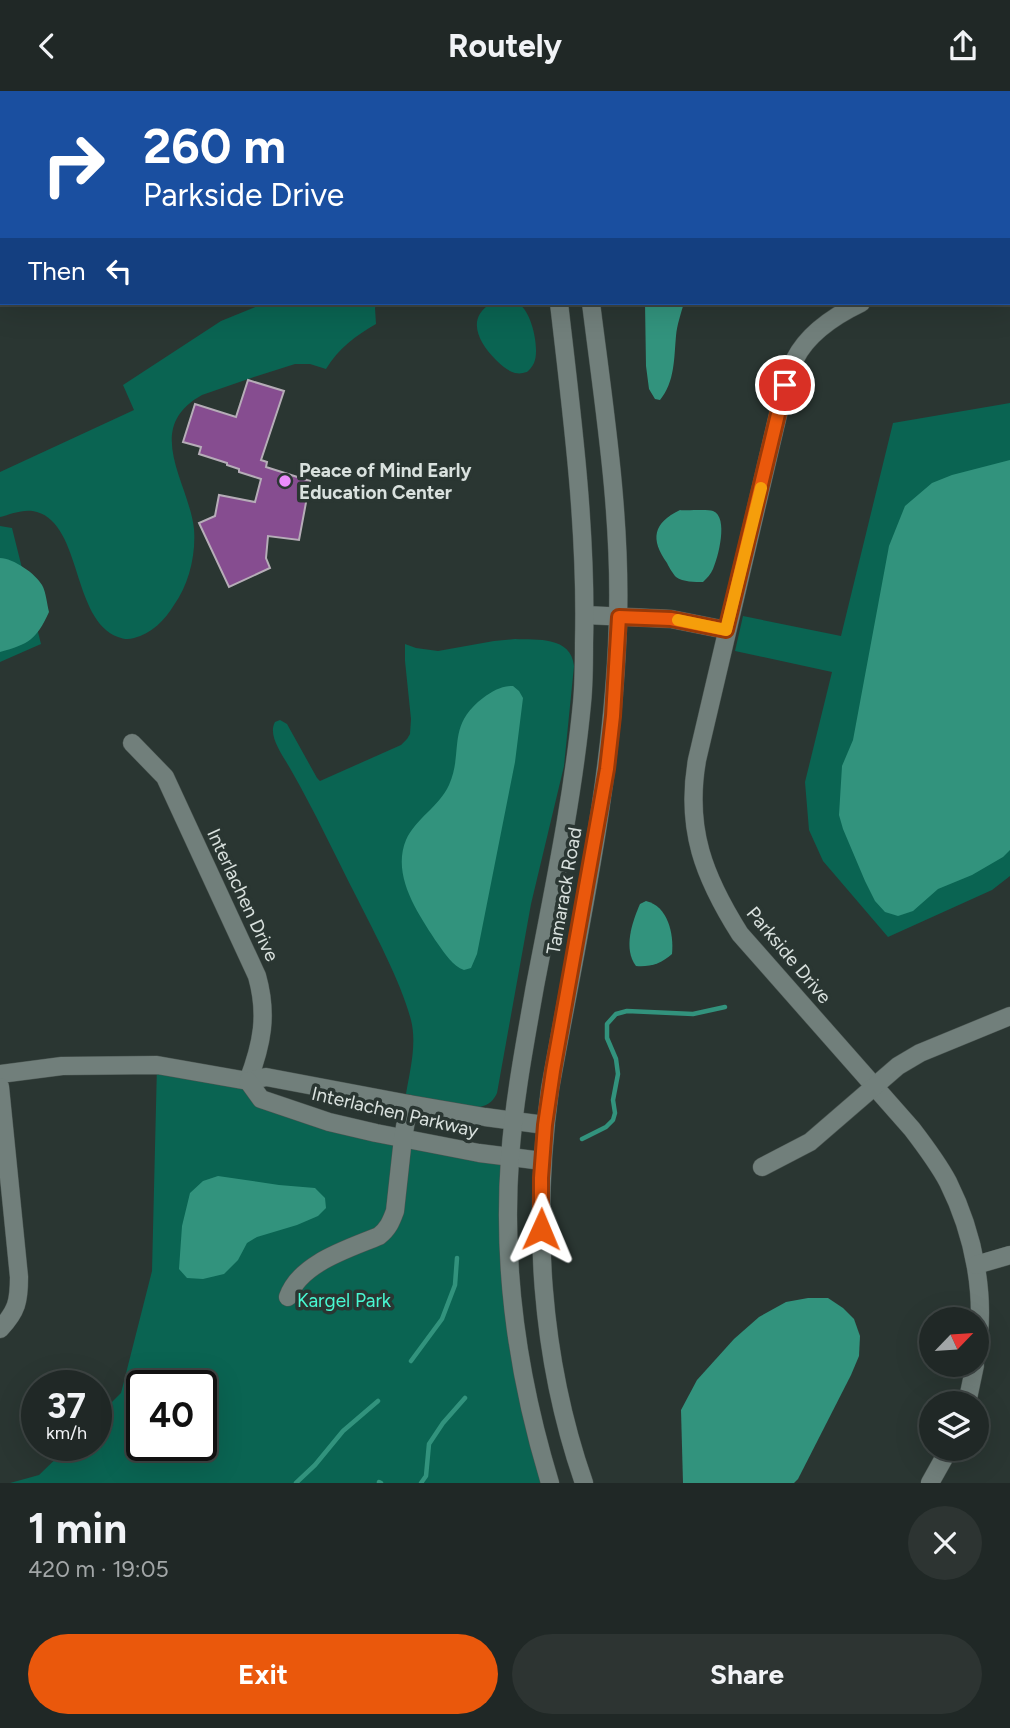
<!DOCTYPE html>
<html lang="en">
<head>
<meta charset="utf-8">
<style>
  body { margin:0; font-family:Figtree,sans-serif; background:#2d3432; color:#f1f3f6; height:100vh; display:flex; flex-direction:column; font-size:26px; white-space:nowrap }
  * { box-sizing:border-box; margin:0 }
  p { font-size:23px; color:#a2a6a7 }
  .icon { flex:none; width:38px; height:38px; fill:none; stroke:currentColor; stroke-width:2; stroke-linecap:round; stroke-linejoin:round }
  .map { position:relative; height:1392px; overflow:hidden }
  .side { display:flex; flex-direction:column; background:#202826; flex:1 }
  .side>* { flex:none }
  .top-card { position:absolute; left:0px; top:0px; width:1012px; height:214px; box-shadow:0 7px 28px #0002,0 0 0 2px #3d4443; background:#1a4fa0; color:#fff; overflow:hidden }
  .needle { width:46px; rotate:65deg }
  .buttons { position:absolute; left:919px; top:1216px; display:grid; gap:14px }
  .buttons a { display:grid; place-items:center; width:70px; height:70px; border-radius:50%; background:#202826; box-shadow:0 7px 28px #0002,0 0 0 2px #3d4443; font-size:35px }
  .speed { position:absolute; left:21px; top:1279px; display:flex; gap:14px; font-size:35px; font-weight:700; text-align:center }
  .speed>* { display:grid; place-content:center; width:91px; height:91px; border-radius:50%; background:#202826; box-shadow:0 7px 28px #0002,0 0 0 2px #3d4443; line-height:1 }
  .speed small { font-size:18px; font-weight:400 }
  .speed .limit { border:4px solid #111; border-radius:10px; background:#fff; color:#111 }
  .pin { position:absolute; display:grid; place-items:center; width:60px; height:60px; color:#fff; margin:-30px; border:4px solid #fff; border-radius:50%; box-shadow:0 2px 7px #0007 }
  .me { position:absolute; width:77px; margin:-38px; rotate:1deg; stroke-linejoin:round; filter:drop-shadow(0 0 5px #0008) }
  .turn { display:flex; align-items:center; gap:24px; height:147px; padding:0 28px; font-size:32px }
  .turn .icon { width:91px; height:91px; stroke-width:2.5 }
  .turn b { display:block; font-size:49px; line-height:60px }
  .then { display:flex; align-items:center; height:66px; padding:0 28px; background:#0003; gap:14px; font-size:26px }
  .round { display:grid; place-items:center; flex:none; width:74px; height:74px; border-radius:37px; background:#2d3432 }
  .headline { display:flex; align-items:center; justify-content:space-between; height:119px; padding:0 28px }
  h1 { font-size:42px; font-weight:700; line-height:52px }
  .button { display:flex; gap:14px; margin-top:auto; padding:14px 28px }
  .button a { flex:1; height:80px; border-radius:42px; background:#ea580c; color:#fff; font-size:28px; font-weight:700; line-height:80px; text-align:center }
  .button a+a { background:#2d3432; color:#f1f3f6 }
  header { display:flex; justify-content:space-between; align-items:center; height:91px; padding:0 28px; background:#202826; font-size:32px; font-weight:700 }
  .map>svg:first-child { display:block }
  .green { fill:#0a6452; fill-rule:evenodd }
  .water { fill:#32937d }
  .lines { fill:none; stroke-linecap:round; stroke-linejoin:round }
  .stream { stroke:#32937d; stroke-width:4.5 }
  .building { fill:#864d90; stroke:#b6adb8; stroke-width:2 }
  .minor-casing { stroke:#4a5551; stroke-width:19 }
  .minor { stroke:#717f7b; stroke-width:18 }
  .route-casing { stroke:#983908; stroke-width:18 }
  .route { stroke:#ea580c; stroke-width:12 }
  .slow { stroke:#f59e0b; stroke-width:12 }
  .poi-dot { fill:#eb8dfc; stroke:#2a3632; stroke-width:2.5 }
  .labels { text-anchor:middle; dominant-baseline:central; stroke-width:7; stroke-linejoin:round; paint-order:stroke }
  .poi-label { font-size:19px; font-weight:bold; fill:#d9e1de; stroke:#2a3632; text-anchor:start }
  .street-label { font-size:19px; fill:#d9e1de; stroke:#2a3632 }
  .park-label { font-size:19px; fill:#48f8d2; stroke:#2a3632 }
</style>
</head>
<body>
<header><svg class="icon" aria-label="back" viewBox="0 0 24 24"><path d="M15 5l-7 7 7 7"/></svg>Routely<svg class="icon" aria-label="share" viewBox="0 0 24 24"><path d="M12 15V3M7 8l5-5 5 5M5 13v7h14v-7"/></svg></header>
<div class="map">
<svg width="1010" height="1392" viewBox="0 0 1010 1392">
  <rect width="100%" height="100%" fill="#2a3632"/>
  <g class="green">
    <path d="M265 212H377L375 217 376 233C355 245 339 257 326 278L310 273H295L254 286 202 304C142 337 189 391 194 438 196 464 189 493 174 514 165 529 151 543 134 547 128 549 123 548 118 546 72 529 82 434 37 421 25 417 11 423 0 426V381L134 319 123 294 221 230Z"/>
    <path d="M492 212C500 212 513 209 520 214 532 222 540 259 534 272 532 276 530 278 527 281 522 282 521 283 515 282 508 280 502 275 496 269 479 252 465 227 492 212Z"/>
    <polygon points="1010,312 1010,785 992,799 888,846 823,770 809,739 805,691 832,581 735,560 743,525 841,545 893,332"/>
    <polygon points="0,435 12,437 41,553 0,571"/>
    <path d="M515 548C537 549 571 545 574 575L564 675 531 813 497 1002C494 1009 489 1014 480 1016 470 1019 420 1006 406 1003 410 979 417 953 411 929 401 891 375 843 357 807 335 764 315 721 291 679 284 666 267 645 275 631L280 629 287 633 317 687 320 690 401 654 407 648 410 643 411 628 405 570V553L416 557 438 560 494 550Z"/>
    <path d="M157 974 248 990 261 1008 510 1065 508 1138 550 1392H10L39 1384 69 1355 96 1354V1327L121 1302 152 1180ZM142 1295H201V1354H142Z"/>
  </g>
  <g class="water">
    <path d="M645 212H684C681 222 677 234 676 245 674 267 675 291 660 309L655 308 649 298 646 275Z"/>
    <polygon points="1010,369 1010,759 1003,766 972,784 938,798 913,820 898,825 885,821 875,810 865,790 843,738 839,724 842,675 853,649 889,455 905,415 932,392 952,384"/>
    <path d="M680 419C687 420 707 418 713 420 729 426 718 467 713 478 711 483 707 487 703 491 695 491 683 491 676 486 673 483 669 476 667 472 650 448 653 432 680 419Z"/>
    <path d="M0 467C13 467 36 483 42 494 46 501 47 513 49 521 36 549 29 553 0 561Z"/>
    <path d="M513 595 519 600 523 607 515 671 477 863 471 877 464 879C453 875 445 863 438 853 419 824 391 785 406 749 416 727 439 716 449 694 464 660 446 635 483 607 493 600 501 595 513 595Z"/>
    <path d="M646 810C668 815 674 843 672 863 661 873 650 876 636 875 623 858 632 831 640 813Z"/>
    <polygon points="218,1085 279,1094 315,1097 325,1107 326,1117 318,1125 297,1134 257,1146 247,1152 238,1169 224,1183 203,1188 187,1187 179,1178 182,1135 190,1102 203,1090"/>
    <polygon points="808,1207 828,1207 843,1217 854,1228 860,1245 859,1265 851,1284 798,1388 794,1392 683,1392 681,1319 697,1289 734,1248 759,1226 786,1211"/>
  </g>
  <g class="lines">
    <g class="stream">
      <polyline points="582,1048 606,1036 613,1029 615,1022 613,1009 618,983 616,968 607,947 607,933 616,923 627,920 693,923 725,916"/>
      <polyline points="411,1270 442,1228 455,1194 457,1167"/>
      <polyline points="379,1391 381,1392"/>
      <polyline points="296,1392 315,1374 343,1340 378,1310"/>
      <polyline points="421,1392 426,1385 429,1353 443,1332 465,1307"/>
    </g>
  </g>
  <polygon class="building" points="248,289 284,300 261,369 267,371 266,376 310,390 299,449 268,445 266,467 270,477 229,496 199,432 215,425 219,404 255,411 261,388 239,381 239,378 227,374 227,372 199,363 201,356 183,351 195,313 236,326"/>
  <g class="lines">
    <defs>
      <g id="minor">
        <polyline points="279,0 279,2"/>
        <polyline points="534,0 534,2"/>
        <polyline points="567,0 567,2"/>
        <polyline points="884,0 885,2"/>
        <polyline points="183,2 184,0"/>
        <polyline points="756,2 756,0"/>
        <polyline points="0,72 2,74"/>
        <polyline points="0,182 2,180"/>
        <path d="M861 212C836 224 808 242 795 268 791 276 788 285 785 294L697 669C685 738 704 786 740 843L912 1038C925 1055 938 1072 948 1091 974 1143 987 1207 976 1264"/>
        <polyline points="585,524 671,528 726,539"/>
        <path d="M132 652 165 686 257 885C268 924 262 953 248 990"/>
        <polyline points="0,983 62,975 157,974 248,990 266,986 409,1013 485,1026 545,1034"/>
        <polyline points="248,990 261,1008 329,1031 376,1042 479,1062 542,1070"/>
        <path d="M0 996 19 1186C19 1210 17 1220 0 1238"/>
        <polyline points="762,1076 810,1051 898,975 920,962 1010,925"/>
        <polyline points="976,1174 1010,1164"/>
        <path d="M288 1206C300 1172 348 1158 379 1145 388 1138 391 1131 395 1120L403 1047 409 1013"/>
        <polyline points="967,1312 975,1274"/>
        <path d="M550 1392C518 1287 502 1177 510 1067 514 1009 525 952 535 895 553 801 573 707 582 612 584 592 584 572 584 552 587 438 572 325 559 212"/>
        <path d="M584 1392C540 1266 532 1130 550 998 578 842 614 687 618 528 621 422 604 316 591 212"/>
        <polyline points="930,1392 949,1358"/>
      </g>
    </defs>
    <use href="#minor" class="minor-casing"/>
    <use href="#minor" class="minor"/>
  </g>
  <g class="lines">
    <defs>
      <polyline id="route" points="541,1138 541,1087 545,1034 553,980 607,678 613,625 619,526 671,528 726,539 785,294"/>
    </defs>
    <use href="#route" class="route-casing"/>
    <use href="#route" class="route"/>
    <polyline class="slow" points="678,529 726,539 761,397"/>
  </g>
  <circle class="poi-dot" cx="285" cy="390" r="7"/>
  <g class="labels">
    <g class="poi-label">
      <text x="299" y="379">Peace of Mind Early<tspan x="299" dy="22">Education Center</tspan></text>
    </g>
    <g class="street-label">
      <text transform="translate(564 800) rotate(-80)">Tamarack Road</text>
      <text transform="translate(243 804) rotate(65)">Interlachen Drive</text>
      <text transform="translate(789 864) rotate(50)">Parkside Drive</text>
      <text transform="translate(395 1021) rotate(13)">Interlachen Parkway</text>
    </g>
    <g class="park-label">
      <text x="344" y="1209">Kargel Park</text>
    </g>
  </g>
</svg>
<div class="buttons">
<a><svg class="needle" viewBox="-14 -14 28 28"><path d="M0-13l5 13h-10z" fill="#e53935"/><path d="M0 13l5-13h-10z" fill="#a2a6a7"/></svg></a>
<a><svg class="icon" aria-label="layers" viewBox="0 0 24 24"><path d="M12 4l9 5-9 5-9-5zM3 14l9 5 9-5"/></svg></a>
</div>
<div class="speed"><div>37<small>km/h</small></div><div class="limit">40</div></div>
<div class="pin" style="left:785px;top:294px;background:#d93025"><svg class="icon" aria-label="arrive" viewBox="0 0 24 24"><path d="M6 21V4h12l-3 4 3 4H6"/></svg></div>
<svg class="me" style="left:541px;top:1138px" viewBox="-20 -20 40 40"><path d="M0-17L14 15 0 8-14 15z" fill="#ea580c" stroke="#fff" stroke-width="4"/></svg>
<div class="top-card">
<div class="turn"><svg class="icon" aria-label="right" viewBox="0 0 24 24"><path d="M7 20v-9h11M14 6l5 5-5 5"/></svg><div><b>260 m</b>Parkside Drive</div></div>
<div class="then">Then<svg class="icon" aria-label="left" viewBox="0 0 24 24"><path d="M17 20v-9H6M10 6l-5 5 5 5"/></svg></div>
</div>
</div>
<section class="side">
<div class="headline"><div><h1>1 min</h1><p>420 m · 19:05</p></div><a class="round"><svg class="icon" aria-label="close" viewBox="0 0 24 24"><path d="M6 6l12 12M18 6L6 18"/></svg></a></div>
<div class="button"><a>Exit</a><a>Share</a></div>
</section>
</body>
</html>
